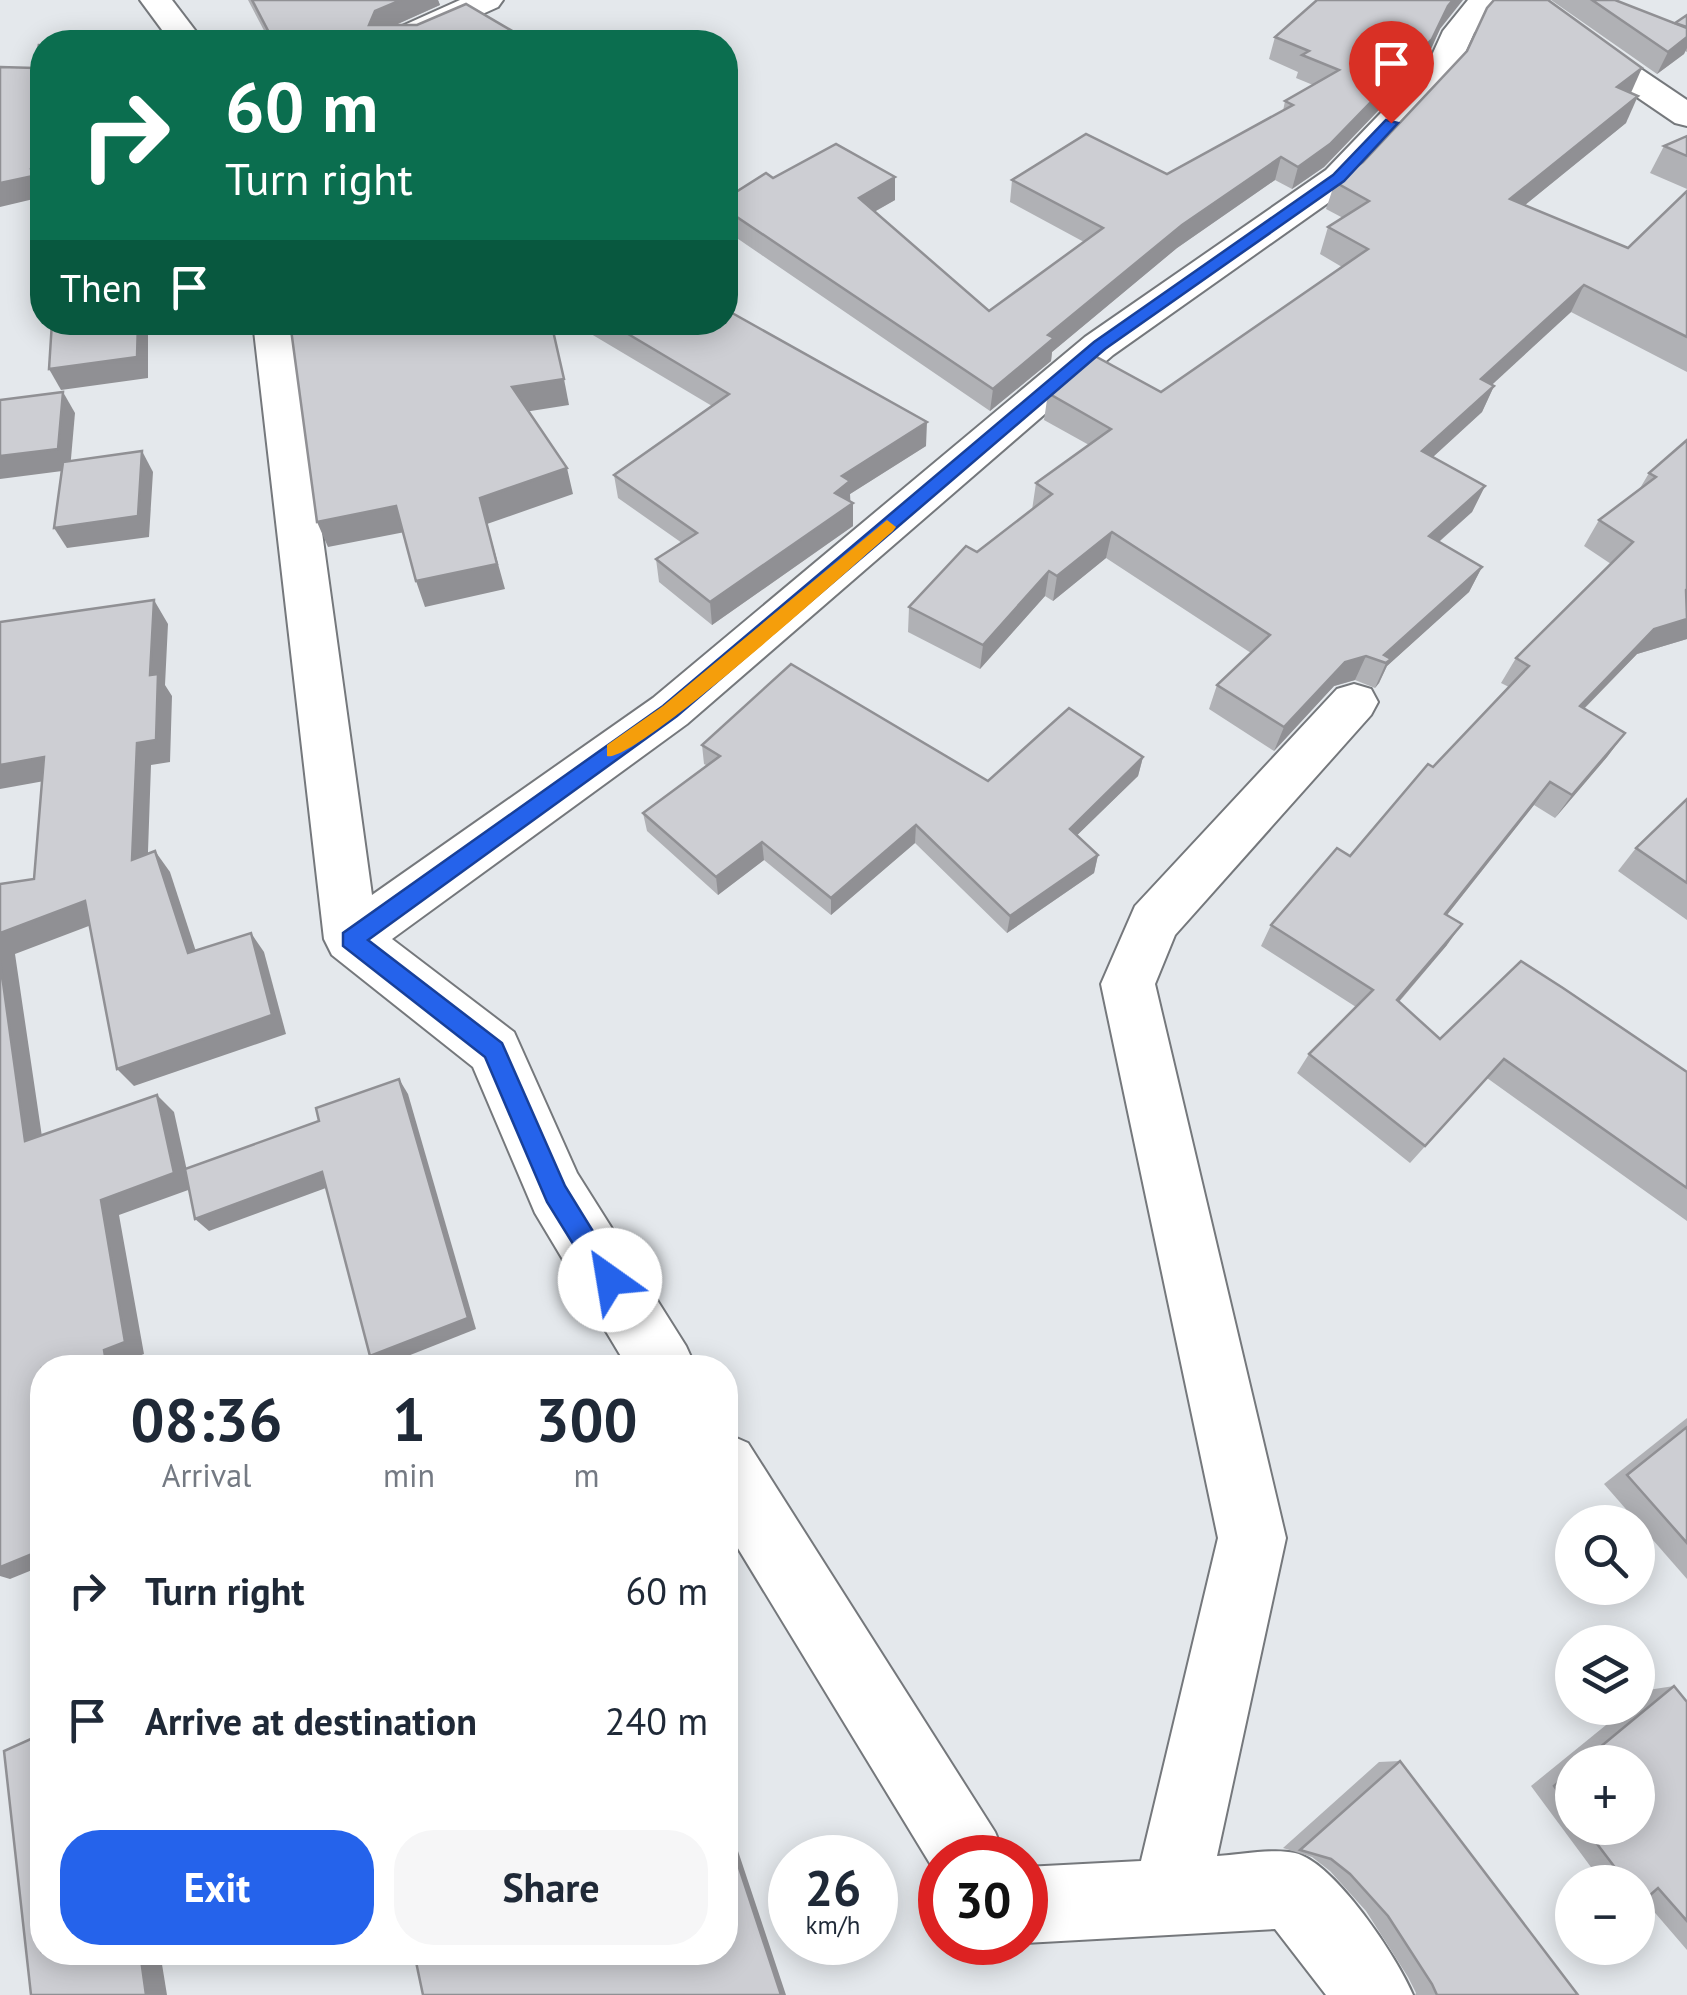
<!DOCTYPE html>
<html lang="en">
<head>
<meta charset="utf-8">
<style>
  body { margin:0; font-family:"PT Sans",sans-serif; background:#f6f6f7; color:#1f2937; height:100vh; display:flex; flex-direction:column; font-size:38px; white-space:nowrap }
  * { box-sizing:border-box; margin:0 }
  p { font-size:32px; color:#747a83 }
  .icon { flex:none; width:55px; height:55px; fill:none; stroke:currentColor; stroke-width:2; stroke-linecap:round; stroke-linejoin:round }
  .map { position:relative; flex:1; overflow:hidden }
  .details { position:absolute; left:30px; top:1355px; width:708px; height:610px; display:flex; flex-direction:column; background:#fff; border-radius:40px; box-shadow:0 5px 25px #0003 }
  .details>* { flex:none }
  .banner { position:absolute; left:30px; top:30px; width:708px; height:305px; border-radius:40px; box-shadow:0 5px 25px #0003; background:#0b6e4f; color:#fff; overflow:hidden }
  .fabs { position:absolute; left:1555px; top:1505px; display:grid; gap:20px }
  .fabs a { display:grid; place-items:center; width:100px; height:100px; border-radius:50%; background:#fff; box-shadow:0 5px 25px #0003; font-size:50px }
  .speed { position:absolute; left:768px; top:1835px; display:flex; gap:20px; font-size:50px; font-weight:700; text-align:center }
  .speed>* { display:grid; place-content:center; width:130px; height:130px; border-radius:50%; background:#fff; box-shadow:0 5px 25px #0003; line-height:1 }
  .speed small { font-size:25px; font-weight:400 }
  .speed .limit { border:15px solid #d22; background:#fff; color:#111 }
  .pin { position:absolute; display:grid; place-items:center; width:85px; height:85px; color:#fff; margin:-102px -42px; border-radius:50% 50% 50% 0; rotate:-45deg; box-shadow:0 0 10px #0007 }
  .pin .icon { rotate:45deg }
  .me { position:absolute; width:110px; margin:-55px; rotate:328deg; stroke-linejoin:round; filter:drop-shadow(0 0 8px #0008) }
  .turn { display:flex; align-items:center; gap:35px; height:210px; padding:0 30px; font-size:45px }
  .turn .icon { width:130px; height:130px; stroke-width:2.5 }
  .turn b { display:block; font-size:70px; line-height:85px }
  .then { display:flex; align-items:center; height:95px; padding:0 30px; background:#0003; gap:20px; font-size:38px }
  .eta { display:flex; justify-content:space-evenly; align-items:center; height:170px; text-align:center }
  .eta b { font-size:60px; font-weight:700; line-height:70px }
  .button { display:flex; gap:20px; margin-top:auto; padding:20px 30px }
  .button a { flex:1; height:115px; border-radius:40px; background:#2563eb; color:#fff; font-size:40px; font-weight:700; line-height:115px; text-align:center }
  .button a+a { background:#f6f6f7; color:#1f2937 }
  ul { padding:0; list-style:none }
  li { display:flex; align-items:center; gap:30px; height:130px; padding:0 30px }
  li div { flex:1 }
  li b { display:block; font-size:38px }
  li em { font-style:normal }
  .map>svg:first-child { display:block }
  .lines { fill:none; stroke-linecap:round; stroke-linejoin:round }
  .street-casing { stroke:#75787c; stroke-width:4 }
  .street { fill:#fff; fill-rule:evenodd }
  .wall { fill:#b0b1b5; fill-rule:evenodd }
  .shaded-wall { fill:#909094 }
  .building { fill:#cdced3; stroke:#909094; stroke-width:2.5 }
  .route { fill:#2563eb; stroke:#184099; stroke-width:2.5 }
  .slow { fill:#f59e0b }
</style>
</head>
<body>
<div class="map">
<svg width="1687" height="1995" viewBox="0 0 1687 1995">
  <rect width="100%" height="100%" fill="#e4e8ec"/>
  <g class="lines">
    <defs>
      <g id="street">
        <polygon points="140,0 172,0 204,42 171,42"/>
        <polygon points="460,0 503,0 498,7 420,42 377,42 382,35"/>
        <polygon points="1468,0 1501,0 1474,33 1455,75 1352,186 1113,355 687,724 392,939 514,1032 577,1173 686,1346 696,1368 628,1368 535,1213 473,1067 332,955 324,939 253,322 293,322 372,895 653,698 1085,337 1326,170 1428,64 1443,31"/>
        <polygon points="1574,29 1586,32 1687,100 1687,126 1675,123 1562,46 1557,39 1562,32"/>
        <path d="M1354 684 1371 689 1378 702 1371 715 1175 935 1155 984 1286 1538 1217 1856C1240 1855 1272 1848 1295 1853 1334 1862 1398 1958 1413 1995H1326L1275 1929 1025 1943 1024 1942 1025 1867 1141 1861 1218 1538 1101 984 1135 906 1337 689Z"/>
        <polygon points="725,1433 748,1443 995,1832 1006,1858 940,1858 940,1880 725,1527"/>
      </g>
    </defs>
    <use href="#street" class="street-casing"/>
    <use href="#street" class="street"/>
  </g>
  <g class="wall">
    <polygon points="248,0 438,0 440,5 395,25 531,42 270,42"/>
    <polygon points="1551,0 1615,0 1675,23 1687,15 1687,52 1685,51 1684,54 1657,74"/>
    <polygon points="1440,29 1425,62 1324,167 1292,189 1275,180 1177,248 1052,352 1051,361 990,411 725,230 725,199 773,178 895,177 895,200 874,212 989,311 1084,242 1010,202 1012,180 1167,174 1283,111 1285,101 1313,85 1296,78 1298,72 1269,59 1275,37"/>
    <polygon points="1467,51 1631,92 1626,123 1525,205 1628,248 1687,191 1687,372 1571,312 1492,384 1494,386 1482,412 1433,457 1485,486 1472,512 1439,542 1482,567 1469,592 1387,666 1379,683 1375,688 1355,680 1334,686 1274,751 1209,709 1217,685 1251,653 1106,558 1053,601 1045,596 980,669 908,632 909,607 977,552 1032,510 1036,483 1089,445 1044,420 1048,393 1161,392 1342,267 1320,254 1328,227 1343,218 1326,209 1335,182 1363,162"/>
    <polygon points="1687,136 1687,189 1650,173 1664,146"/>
    <polygon points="571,322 725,322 926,446 850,494 853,526 712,625 659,582 656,559 682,543 618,498 614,475 712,406"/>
    <polygon points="1687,440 1687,639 1637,654 1584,709 1625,733 1607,757 1555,818 1534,805 1447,915 1447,945 1399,1002 1440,1039 1687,1072 1687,1221 1487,1078 1410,1163 1297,1073 1309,1054 1356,1007 1261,946 1271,925 1350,856 1509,687 1501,683 1516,658 1611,564 1584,546 1599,520 1639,490 1649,473"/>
    <polygon points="702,745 988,781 1143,757 1138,776 1077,835 1098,855 1094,873 1007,933 915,843 831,915 764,860 718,895 647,831 643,813 708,766 704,764"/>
    <polygon points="1687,799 1687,920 1618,871 1636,848"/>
    <polygon points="1687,1418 1687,1579 1604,1484"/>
    <path d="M1674 1686 1687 1702V1950L1644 1900 1641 1903 1638 1902V1882H1602L1531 1786 1627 1708H1638V1699L1648 1690ZM1572 1762H1638V1828H1572Z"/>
    <polygon points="1400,1761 1578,1995 1415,1995 1416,1993 1408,1977 1366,1911 1330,1871 1312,1857 1283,1848 1379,1762"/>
  </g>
  <g class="shaded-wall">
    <polygon points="401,0 438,0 440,5 380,32 369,25 375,11"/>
    <polygon points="1453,0 1463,0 1440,29 1425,62 1324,167 1292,189 1298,167"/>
    <polygon points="1687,37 1687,48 1684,54 1657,74 1668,52"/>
    <polygon points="1642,68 1630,95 1617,87"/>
    <polygon points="1638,96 1626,123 1499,226 1510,199"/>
    <polygon points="1281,157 1275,180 1177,248 1052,352 1051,361 990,411 993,389 1048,335 1182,225"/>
    <polygon points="42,166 42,197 0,207 0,183 31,169"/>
    <polygon points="895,177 895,200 858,221 859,198"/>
    <polygon points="1584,285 1571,312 1469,406 1481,379"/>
    <polygon points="137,322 144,322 148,334 148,378 61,390 49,369"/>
    <polygon points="564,379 569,405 518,413 512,387"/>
    <polygon points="1494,386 1482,412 1411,477 1422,451"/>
    <polygon points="63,392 75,413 70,470 0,479 0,456"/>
    <polygon points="927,422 926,446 850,494 850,504 853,503 853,526 712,625 710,602 835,493 842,476"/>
    <polygon points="142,451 153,472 149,537 67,548 54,528"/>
    <polygon points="567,468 573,494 487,524 505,589 425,607 416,581 480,498"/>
    <polygon points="1485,486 1472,512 1417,561 1429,536"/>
    <polygon points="396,506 405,532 328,547 317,522"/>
    <polygon points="1112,532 1106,558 1053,601 1057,576"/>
    <polygon points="1482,567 1469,592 1387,666 1379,683 1375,688 1386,663 1384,655"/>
    <polygon points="1049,571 1045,596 980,669 983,645"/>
    <polygon points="154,600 168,624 165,685 172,696 170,762 151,765 147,880 132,860 137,743 150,675"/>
    <polygon points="1687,619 1687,639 1637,654 1563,730 1580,706 1654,629"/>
    <polygon points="1366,656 1355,680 1334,686 1274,751 1284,727 1345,662"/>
    <polygon points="1625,733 1607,757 1555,818 1572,795"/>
    <polygon points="44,757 61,778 0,789 0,765"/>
    <polygon points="1143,757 1138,776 1065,847 1070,829"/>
    <polygon points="1550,782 1534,805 1431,935 1445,914"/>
    <polygon points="916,825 915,843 831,915 831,898"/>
    <polygon points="762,842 764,860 718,895 716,877"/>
    <polygon points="155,851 170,872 203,973 188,953"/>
    <polygon points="1098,855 1094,873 1007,933 1010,916"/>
    <polygon points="85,901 102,921 15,954 45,1157 25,1141 0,961 0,933"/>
    <polygon points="1462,924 1447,945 1383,1020 1397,1000"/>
    <polygon points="251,933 264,952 286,1034 134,1086 117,1069"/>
    <polygon points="399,1079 408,1094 476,1329 380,1367 370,1356"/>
    <polygon points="157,1095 174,1112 191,1189 119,1215 144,1354 124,1362 125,1368 107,1368 104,1350 101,1200"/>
    <polygon points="322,1172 334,1185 209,1231 195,1219"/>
    <polygon points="42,1550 42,1566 10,1579 0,1576 0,1567"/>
    <polygon points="725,1812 786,1995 781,1995 725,1825"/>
    <polygon points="140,1952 160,1952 167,1995 146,1995"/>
  </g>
  <g class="building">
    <polygon points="252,0 401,0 375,11 369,25 417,25 466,4 531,42 274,42"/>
    <polygon points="1317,0 1453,0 1448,6 1432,39 1330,144 1298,167 1281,157 1182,225 1048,335 1054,338 993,389 725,209 725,199 766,173 773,178 836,144 895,177 859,198 989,311 1103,228 1012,180 1086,134 1167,174 1293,105 1285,101 1339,70 1302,55 1309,51 1275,37"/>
    <polygon points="1494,0 1548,0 1642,68 1617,87 1638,96 1510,199 1628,248 1687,191 1687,337 1584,285 1481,379 1494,386 1422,451 1485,486 1429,536 1482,567 1384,655 1391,659 1386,663 1366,656 1345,662 1284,727 1217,685 1270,635 1112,532 1057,576 1049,571 983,645 909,607 966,546 977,552 1052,494 1036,483 1111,429 1048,393 1093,355 1161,392 1368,249 1328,227 1369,201 1335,182 1363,162 1467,51 1487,8"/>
    <polygon points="1592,0 1615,0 1687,28 1687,37 1668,52"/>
    <polygon points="1687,15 1687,27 1675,23"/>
    <polygon points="39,44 42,54 42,166 31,169 33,176 0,183 0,67 35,68"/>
    <polygon points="1687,136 1687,156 1664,146"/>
    <polygon points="725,309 927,422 842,476 850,481 835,493 853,503 710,602 656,559 697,533 614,475 729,394 608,322 725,322"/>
    <polygon points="52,322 138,322 137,357 49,369"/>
    <polygon points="290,322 403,322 405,331 463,322 551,322 564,379 512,387 567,468 480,498 497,564 416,581 396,506 317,522"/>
    <polygon points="63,392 58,449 0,456 0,400"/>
    <polygon points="1687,440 1687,589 1686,590 1687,619 1654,629 1580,706 1625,733 1572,795 1550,782 1445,914 1462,924 1397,1000 1440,1039 1521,961 1563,988 1687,1072 1687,1188 1504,1059 1425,1146 1309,1054 1373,990 1271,925 1337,848 1350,856 1428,764 1433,767 1529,666 1516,658 1633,542 1599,520 1656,477 1649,473"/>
    <polygon points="142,451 138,516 54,528 63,462"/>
    <polygon points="154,600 150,675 158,674 156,740 137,743 132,860 155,851 188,953 251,933 272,1015 117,1069 85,901 0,933 0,884 34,879 44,757 0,765 0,622"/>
    <polygon points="791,664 988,781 1069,708 1143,757 1070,829 1098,855 1010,916 916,825 831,898 762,842 716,877 643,813 720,756 702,745"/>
    <polygon points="1687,799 1687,883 1636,848"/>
    <polygon points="0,961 25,1141 157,1095 174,1173 101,1200 125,1342 104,1350 107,1368 42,1368 42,1550 0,1567"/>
    <polygon points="399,1079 468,1318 370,1356 322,1172 195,1219 185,1169 319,1121 316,1108"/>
    <polygon points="1687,1427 1687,1543 1627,1475"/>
    <polygon points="1674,1686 1687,1702 1687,1921 1658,1888 1641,1903 1638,1898 1638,1882 1626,1882 1585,1828 1638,1828 1638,1762 1582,1762"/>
    <polygon points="42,1734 42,1952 140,1952 146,1995 31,1995 4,1751"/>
    <polygon points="1400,1761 1578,1995 1437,1995 1432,1984 1388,1916 1350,1874 1331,1859 1300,1850"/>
    <polygon points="1572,1770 1572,1811 1554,1786"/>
    <polygon points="725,1825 781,1995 423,1995 415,1957 423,1952 725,1952"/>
  </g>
  <polygon class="route" points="1386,120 1398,123 1344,181 1105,349 677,716 368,940 502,1043 565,1186 623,1280 619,1289 610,1293 601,1289 547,1202 485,1057 343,946 343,933 663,706 1094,342 1333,175"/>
  <path class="slow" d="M887 520 896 527 893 531C858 561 634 765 607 756V745L663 706Z"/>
</svg>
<div class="fabs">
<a><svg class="icon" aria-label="search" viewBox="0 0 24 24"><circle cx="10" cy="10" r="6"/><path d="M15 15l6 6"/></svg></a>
<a><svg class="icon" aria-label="layers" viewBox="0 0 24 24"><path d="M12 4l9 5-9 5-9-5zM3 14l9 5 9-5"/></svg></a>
<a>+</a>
<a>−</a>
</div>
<div class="speed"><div>26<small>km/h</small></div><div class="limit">30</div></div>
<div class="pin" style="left:1391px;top:123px;background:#d93025"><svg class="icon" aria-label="arrive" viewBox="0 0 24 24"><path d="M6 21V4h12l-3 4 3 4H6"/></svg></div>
<svg class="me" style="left:610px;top:1280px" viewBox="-20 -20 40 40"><circle r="19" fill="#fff"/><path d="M0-13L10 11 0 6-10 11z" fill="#2563eb"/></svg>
<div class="banner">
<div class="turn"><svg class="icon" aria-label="right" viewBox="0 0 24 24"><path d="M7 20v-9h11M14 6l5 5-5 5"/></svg><div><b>60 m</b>Turn right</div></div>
<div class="then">Then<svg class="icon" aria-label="arrive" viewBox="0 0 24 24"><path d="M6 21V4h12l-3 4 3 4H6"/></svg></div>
</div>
<section class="details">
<div class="eta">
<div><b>08:36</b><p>Arrival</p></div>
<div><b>1</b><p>min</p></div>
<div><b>300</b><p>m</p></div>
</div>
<ul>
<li><svg class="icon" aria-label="right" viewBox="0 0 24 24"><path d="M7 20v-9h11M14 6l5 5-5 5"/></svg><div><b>Turn right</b></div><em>60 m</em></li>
<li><svg class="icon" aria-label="arrive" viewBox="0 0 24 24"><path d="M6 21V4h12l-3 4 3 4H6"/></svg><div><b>Arrive at destination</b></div><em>240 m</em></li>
</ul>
<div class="button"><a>Exit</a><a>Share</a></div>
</section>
</div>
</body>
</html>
